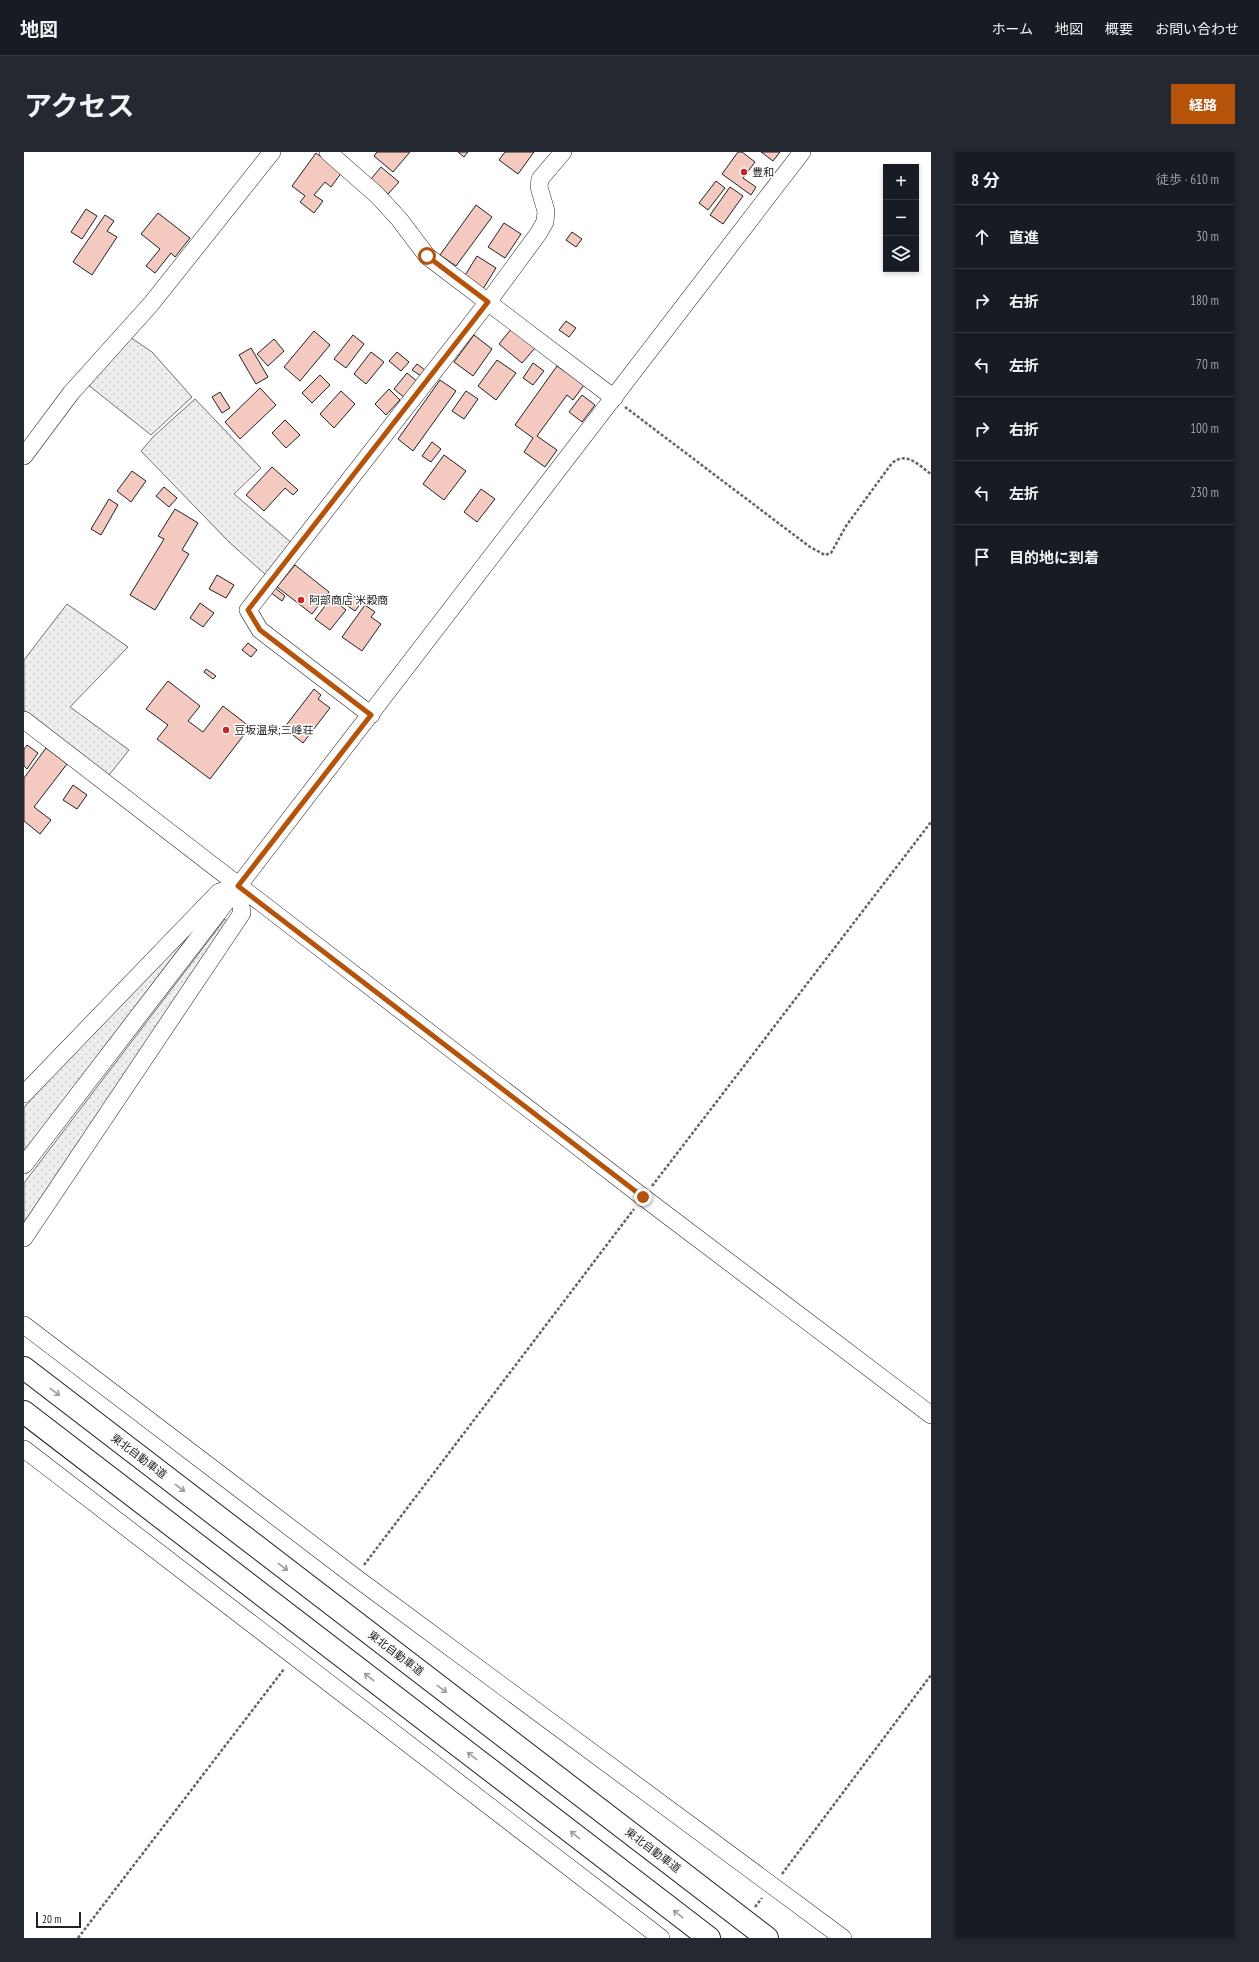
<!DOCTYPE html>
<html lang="ja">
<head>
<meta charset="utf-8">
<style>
  body { margin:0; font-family:"PT Sans Narrow","Noto Sans JP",sans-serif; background:#242831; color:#f1f3f6 }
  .controls { position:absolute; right:12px; top:12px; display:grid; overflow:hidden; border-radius:0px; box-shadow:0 2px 6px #0003 }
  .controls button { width:36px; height:36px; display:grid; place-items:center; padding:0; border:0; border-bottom:1px solid #363941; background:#171b24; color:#f1f3f6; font:20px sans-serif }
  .scale { position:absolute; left:12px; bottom:10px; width:45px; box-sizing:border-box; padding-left:4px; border:2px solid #222; border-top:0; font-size:11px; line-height:14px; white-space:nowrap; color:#222; -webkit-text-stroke:3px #fff; paint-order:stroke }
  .stop { position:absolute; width:12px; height:12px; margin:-9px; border:3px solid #b45309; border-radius:50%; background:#fff }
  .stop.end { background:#b45309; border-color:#fff; box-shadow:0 1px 4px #0008 }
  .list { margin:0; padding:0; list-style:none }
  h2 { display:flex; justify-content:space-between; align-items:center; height:52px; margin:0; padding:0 16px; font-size:17px }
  h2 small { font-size:13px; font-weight:400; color:#9ea1a6 }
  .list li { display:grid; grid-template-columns:26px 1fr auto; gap:12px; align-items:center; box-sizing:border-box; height:64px; padding:0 16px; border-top:1px solid #363941 }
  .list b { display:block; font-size:15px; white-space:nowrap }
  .list em { font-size:13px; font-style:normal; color:#9ea1a6 }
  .icon { flex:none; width:22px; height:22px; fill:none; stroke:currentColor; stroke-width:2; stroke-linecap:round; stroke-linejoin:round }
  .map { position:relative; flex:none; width:907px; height:1786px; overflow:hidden; border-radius:0px }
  header { display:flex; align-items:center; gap:24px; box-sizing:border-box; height:56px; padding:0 20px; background:#171b24; border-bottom:1px solid #363941 }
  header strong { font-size:19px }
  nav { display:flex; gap:22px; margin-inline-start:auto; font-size:14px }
  .intro { display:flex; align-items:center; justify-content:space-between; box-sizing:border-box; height:96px; padding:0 24px }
  h1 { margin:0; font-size:28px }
  .button { padding:10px 18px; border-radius:0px; background:#b45309; color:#fff; font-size:14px; font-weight:700 }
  main { display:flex; gap:24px; padding:0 24px }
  aside { flex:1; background:#171b24; border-radius:0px; box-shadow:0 2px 6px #0003 }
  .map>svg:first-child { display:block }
</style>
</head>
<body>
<header>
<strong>地図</strong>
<nav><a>ホーム</a><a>地図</a><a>概要</a><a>お問い合わせ</a></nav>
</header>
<div class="intro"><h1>アクセス</h1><a class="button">経路</a></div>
<main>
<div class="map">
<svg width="907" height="1786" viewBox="0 0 907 1786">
  <defs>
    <pattern id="grass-dots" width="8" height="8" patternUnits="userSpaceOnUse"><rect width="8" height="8" fill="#eee"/><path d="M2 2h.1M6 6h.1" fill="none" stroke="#ccc" stroke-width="1.8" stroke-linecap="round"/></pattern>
  </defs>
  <rect width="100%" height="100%" fill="#fff"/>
  <g fill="url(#grass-dots)" stroke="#6f6f6f">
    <path d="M103 183 128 200 168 245 127 283 63 232Z"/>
    <path d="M171 247 237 316 210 342 269 392 243 424 205 390 117 299 130 284Z"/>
    <path d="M43 452 104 495 46 555 105 598 85 623 0 558V508Z"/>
    <path d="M193 747 0 1000V955Z"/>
    <path d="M201 767 203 769 0 1082V1031Z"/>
  </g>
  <g fill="#f3c9c0" stroke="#222">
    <path d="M353 0H386L369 20 350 4Z"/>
    <path d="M434 0H444L440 5Z"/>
    <path d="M481 0H510L494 22 475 8Z"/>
    <path d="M714 0H718L731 10 719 26 732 35 727 43 698 22Z"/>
    <path d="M737 0H756L749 9Z"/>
    <path d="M292 1 318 20 307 35 301 30 290 43 299 49 290 61 276 50 281 44 268 34Z"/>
    <path d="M357 15 375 30 364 42 347 27Z"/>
    <path d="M692 29 701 36 684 58 675 51Z"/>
    <path d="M706 35 719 44 699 72 686 63Z"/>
    <path d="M452 53 468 65 432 114 416 103Z"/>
    <path d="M62 57 73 64 58 87 47 80Z"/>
    <path d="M134 61 166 86 151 105 147 101 131 121 122 114 136 97 117 82Z"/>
    <path d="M81 63 90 69 83 79 93 85 68 123 49 110Z"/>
    <path d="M480 71 497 82 481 106 464 95Z"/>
    <path d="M548 80 558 87 552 95 542 88Z"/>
    <path d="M453 104 472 116 459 137 440 125Z"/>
    <path d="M542 169 552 176 545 185 535 178Z"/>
    <path d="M488 176 511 196 498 211 475 192Z"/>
    <path d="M290 179 306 193 276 229 260 215Z"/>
    <path d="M329 183 340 192 322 216 310 207Z"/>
    <path d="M450 183 468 197 449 224 430 210Z"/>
    <path d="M250 187 260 199 244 214 233 202Z"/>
    <path d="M227 196 244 225 232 232 215 203Z"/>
    <path d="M347 200 360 210 342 232 330 222Z"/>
    <path d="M373 200 385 210 377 219 365 209Z"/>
    <path d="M473 208 492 221 472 248 454 234Z"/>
    <path d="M509 211 520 219 509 233 499 226Z"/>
    <path d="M393 212 401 218 397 224 388 218Z"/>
    <path d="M533 214 560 233 549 248 543 243 513 284 533 298 521 315 500 300 509 286 491 273Z"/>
    <path d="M383 221 394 230 381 246 370 237Z"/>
    <path d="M296 223 306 233 288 251 278 241Z"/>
    <path d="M416 228 432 239 389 299 374 287Z"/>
    <path d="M236 236 252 253 216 287 201 270Z"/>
    <path d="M365 237 376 248 362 263 351 252Z"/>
    <path d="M317 239 331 252 310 276 296 262Z"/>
    <path d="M442 239 454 247 440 267 428 259Z"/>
    <path d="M196 240 206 256 198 261 188 245Z"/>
    <path d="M558 243 571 253 558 270 545 260Z"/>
    <path d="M261 268 276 283 262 296 248 281Z"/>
    <path d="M408 290 417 297 407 310 398 304Z"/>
    <path d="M420 303 442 319 420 348 399 332Z"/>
    <path d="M248 315 274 338 269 343 261 336 240 359 222 343Z"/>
    <path d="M108 319 122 329 107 350 93 339Z"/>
    <path d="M140 335 153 346 145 355 132 344Z"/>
    <path d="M457 337 471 347 453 370 440 360Z"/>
    <path d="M85 347 94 353 77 383 67 377Z"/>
    <path d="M151 357 174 371 158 398 165 402 131 458 106 443 140 387 134 384Z"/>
    <path d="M271 413 305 440 288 462 253 435Z"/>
    <path d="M193 423 210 433 202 446 185 437Z"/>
    <path d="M250 435 261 444 258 449 246 440Z"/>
    <path d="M325 441 338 450 331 459 318 450Z"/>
    <path d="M307 446 322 458 306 478 291 467Z"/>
    <path d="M176 451 190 461 179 475 166 466Z"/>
    <path d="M341 453 351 460 347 465 357 472 338 499 318 485Z"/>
    <path d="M224 491 233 498 227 505 218 498Z"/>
    <path d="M182 517 192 524 189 527 180 520Z"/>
    <path d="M144 529 176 554 164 569 179 580 199 554 226 575 186 627 133 587 144 573 122 557Z"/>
    <path d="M290 537 297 543 294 547 306 556 279 591 260 576Z"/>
    <path d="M3 593 14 601 3 617 0 614V597Z"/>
    <path d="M22 596 43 612 10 655 27 668 16 682 0 669V626Z"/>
    <path d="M49 633 63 643 53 657 39 648Z"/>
  </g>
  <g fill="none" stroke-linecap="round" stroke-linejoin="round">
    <defs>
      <g id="minor">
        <path d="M304 0 353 43 375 67 403 104 590 246"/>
        <path d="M0 304 47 241 127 152 248 0"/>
        <path d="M347 563 236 478 224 458 464 150 514 82 521 70 522 59 515 35 516 27 539 0"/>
        <path d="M0 568 619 1045 907 1263"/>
        <path d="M0 942 195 740 214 734 218 761 0 1086"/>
        <path d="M0 1013 778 0"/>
        <path d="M0 1173 331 1425 819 1786"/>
        <path d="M0 1297 637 1786"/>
      </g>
      <g id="highway">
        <path d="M0 1216 743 1786"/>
        <path d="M0 1260 685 1786"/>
      </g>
    </defs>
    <use href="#minor" stroke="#222" stroke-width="18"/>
    <use href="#highway" stroke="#222" stroke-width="24"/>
    <g stroke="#646464" stroke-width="2.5" stroke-dasharray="3 2" stroke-linecap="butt">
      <path d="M601 255 786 395 801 403 807 401 822 374 868 311C883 299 894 313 907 322"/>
      <path d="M628 1034 907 670"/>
      <path d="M340 1413 610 1057"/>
      <path d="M758 1722 907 1523"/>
      <path d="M731 1755 738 1746"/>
      <path d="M54 1786 260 1517"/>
    </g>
    <use href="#minor" stroke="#fff" stroke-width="17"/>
    <use href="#highway" stroke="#fff" stroke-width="22"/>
  </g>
  <defs><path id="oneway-shaft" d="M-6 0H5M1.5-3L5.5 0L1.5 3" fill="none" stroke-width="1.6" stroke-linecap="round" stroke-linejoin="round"/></defs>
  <g stroke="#9c9c9c">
    <use href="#oneway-shaft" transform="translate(31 1240) rotate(37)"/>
    <use href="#oneway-shaft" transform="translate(156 1336) rotate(37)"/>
    <use href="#oneway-shaft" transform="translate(259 1415) rotate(37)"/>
    <use href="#oneway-shaft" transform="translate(345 1525) rotate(-142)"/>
    <use href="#oneway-shaft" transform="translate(418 1537) rotate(37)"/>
    <use href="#oneway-shaft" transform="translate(448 1604) rotate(-142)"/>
    <use href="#oneway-shaft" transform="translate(551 1683) rotate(-142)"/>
    <use href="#oneway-shaft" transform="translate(654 1762) rotate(-142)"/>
  </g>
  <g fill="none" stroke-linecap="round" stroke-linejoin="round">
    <path stroke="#b45309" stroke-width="5" d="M403 104 464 150 224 458 236 478 347 563 214 734 619 1045"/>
  </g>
  <g fill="#c62828" stroke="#fff" stroke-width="1.5">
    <circle cx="720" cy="20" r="4"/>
    <circle cx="277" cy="448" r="4"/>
    <circle cx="202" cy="578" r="4"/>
  </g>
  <g text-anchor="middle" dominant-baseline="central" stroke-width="3" stroke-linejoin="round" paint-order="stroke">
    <g font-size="11" fill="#222" stroke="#fff" text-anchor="start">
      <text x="728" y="20">豊和</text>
      <text x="285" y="448">阿部商店 米穀商</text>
      <text x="210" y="578">豆坂温泉;三峰荘</text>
    </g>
    <g font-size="11" fill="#222" stroke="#fff">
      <text transform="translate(115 1304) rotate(37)">東北自動車道</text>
      <text transform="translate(372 1501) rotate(37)">東北自動車道</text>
      <text transform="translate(629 1698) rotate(37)">東北自動車道</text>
    </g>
  </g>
</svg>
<div class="controls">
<button>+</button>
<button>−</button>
<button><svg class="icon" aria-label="layers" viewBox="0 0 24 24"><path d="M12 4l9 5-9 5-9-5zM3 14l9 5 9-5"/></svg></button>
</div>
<div class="scale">20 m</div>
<div class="stop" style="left:403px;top:104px"></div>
<div class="stop end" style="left:619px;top:1045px"></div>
</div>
<aside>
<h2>8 分<small>徒歩 · 610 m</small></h2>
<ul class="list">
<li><svg class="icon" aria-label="ahead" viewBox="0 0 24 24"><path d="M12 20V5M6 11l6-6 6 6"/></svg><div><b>直進</b></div><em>30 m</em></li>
<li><svg class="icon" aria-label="right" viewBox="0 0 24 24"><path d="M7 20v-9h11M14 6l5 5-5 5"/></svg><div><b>右折</b></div><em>180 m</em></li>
<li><svg class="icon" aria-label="left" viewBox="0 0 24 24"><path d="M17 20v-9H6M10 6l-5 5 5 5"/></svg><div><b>左折</b></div><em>70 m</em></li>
<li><svg class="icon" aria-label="right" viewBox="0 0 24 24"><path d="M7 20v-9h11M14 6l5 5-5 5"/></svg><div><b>右折</b></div><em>100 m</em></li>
<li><svg class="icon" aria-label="left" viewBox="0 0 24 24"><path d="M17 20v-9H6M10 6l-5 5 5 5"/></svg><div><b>左折</b></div><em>230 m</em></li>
<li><svg class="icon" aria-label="arrive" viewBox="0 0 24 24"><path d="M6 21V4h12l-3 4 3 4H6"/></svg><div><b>目的地に到着</b></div></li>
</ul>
</aside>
</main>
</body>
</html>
